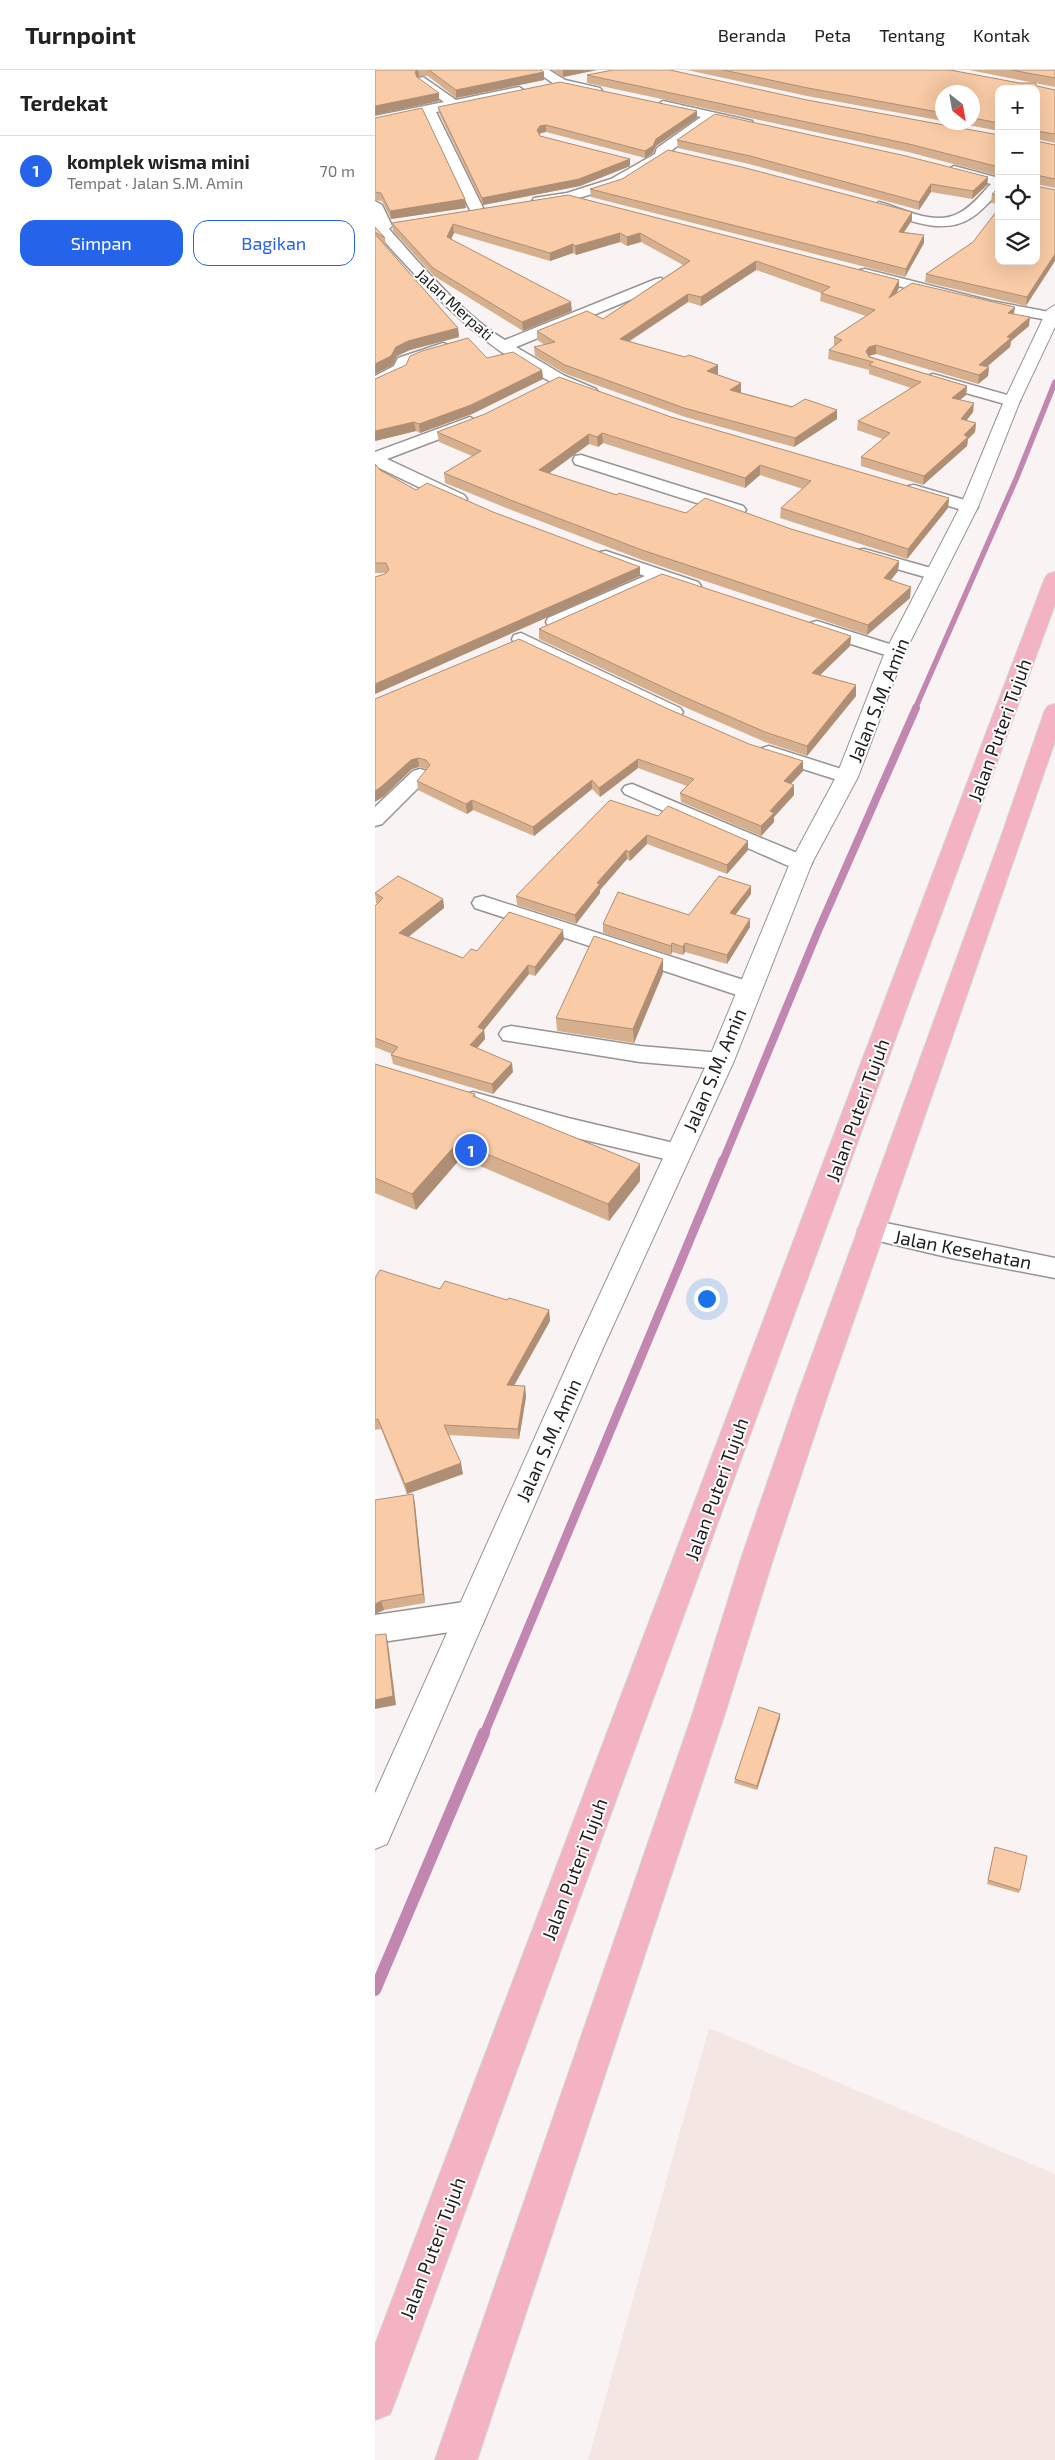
<!DOCTYPE html>
<html lang="id">
<head>
<meta charset="utf-8">
<style>
  body { margin:0; font-family:"Exo 2",sans-serif; background:#f2f2f2; color:#222 }
  .controls { position:absolute; right:15px; top:15px; display:grid; overflow:hidden; border-radius:10px; box-shadow:0 5px 20px #0002 }
  .controls button { width:45px; height:45px; display:grid; place-items:center; padding:0; border:0; border-bottom:1px solid #e0e0e0; background:#fff; color:#222; font:25px sans-serif }
  .compass { position:absolute; left:560px; top:15px; width:45px; height:45px; border-radius:50%; background:#fff; box-shadow:0 5px 20px #0002; rotate:149deg }
  .you { position:absolute; left:331px; top:1228px; width:18px; height:18px; margin:-12px; border:4px solid #fff; border-radius:50%; background:#1a73e8; box-shadow:0 0 0 8px #1a73e833 }
  .badge { display:grid; place-items:center; width:32px; height:32px; border-radius:50%; background:#2563eb; color:#fff; font-size:16px; font-weight:700 }
  .pin { position:absolute; translate:-50% -50%; border:2px solid #fff; box-shadow:0 1px 5px #0006 }
  .list { margin:0; padding:0; list-style:none }
  h2 { display:flex; justify-content:space-between; align-items:center; height:65px; margin:0; padding:0 20px; font-size:21px }
  h2 small { font-size:16px; font-weight:400; color:#767676 }
  .list li { display:grid; grid-template-columns:32px 1fr auto; gap:15px; align-items:center; box-sizing:border-box; height:70px; padding:0 20px; border-top:1px solid #e0e0e0 }
  .list b { display:block; font-size:19px; white-space:nowrap }
  .list p { margin:0; font-size:16px; white-space:nowrap; color:#767676 }
  .list em { font-size:16px; font-style:normal; color:#767676 }
  .actions { display:flex; gap:10px; padding:15px 20px }
  .actions a { flex:1; padding:11px 0; border:1px solid #2563eb; border-radius:15px; text-align:center; font-size:18px; color:#2563eb }
  .actions .main { background:#2563eb; color:#fff }
  .icon { flex:none; width:28px; height:28px; fill:none; stroke:currentColor; stroke-width:2; stroke-linecap:round; stroke-linejoin:round }
  .map { position:relative; flex:none; width:680px; height:2390px; overflow:hidden }
  header { display:flex; align-items:center; gap:30px; box-sizing:border-box; height:70px; padding:0 25px; background:#fff; border-bottom:1px solid #e0e0e0 }
  header strong { font-size:24px }
  nav { display:flex; gap:28px; margin-inline-start:auto; font-size:18px }
  main { display:flex }
  aside { flex:1; background:#fff }
  .map>svg:first-child { display:block }
</style>
</head>
<body>
<header>
<strong>Turnpoint</strong>
<nav><a>Beranda</a><a>Peta</a><a>Tentang</a><a>Kontak</a></nav>
</header>
<main>
<aside>
<h2>Terdekat<small></small></h2>
<ul class="list">
<li><span class="badge">1</span><div><b>komplek wisma mini</b><p>Tempat · Jalan S.M. Amin</p></div><em>70 m</em></li>
</ul>
<div class="actions"><a class="main">Simpan</a><a>Bagikan</a></div>
</aside>
<div class="map">
<svg width="680" height="2390" viewBox="0 0 680 2390">
  <rect width="100%" height="100%" fill="#f9f4f3"/>
  <path fill="#f3e6e3" d="M334 1958 680 2104V2390H213Z"/>
  <g fill="none" stroke-linecap="round" stroke-linejoin="round">
    <path stroke="#c187b1" stroke-width="5.5" d="M540 639 642 407 680 312"/>
    <path stroke="#c187b1" stroke-width="8" d="M348 1091 443 861 541 638"/>
    <path stroke="#c187b1" stroke-width="9" d="M109 1664 348 1090"/>
    <path stroke="#c187b1" stroke-width="12" d="M0 1920 109 1663"/>
    <defs>
      <g id="minor">
        <path d="M159 0H174L190 10 225 18 227 21 221 25 182 16Z"/>
        <path d="M48 7 81 30 144 17 150 21 144 25 61 42 109 140 107 143H97L95 140 49 44 0 54V46L69 32 44 14 42 11 44 8Z"/>
        <path d="M288 31 377 51 378 54 372 58 337 50 293 83 291 89 246 115 194 131 159 134 157 131 159 128 192 123 236 109 280 84 282 78 326 47 284 38 282 35Z"/>
        <path d="M579 96 624 108V122C615 131 606 142 596 148 566 167 529 148 499 139L497 136 504 132C528 138 559 157 584 143 597 137 606 124 616 114L574 103 572 100Z"/>
        <path d="M0 131 7 135 17 156 14 159C46 195 89 246 130 270L281 209 286 208 293 212 291 215 141 277 190 306 221 319 223 322 221 325C210 328 198 321 188 317 111 284 55 222 0 161Z"/>
        <path d="M490 199 616 231 680 243V251L615 240 485 206 483 203 485 200Z"/>
        <path d="M68 273 73 275 76 278 73 281 35 294 31 302 0 318V306L19 296 23 288Z"/>
        <path d="M558 304 643 328 645 331 637 336 552 312 550 309 552 306Z"/>
        <path d="M95 347 103 352 101 355 12 389 89 425 92 429 89 433H77L0 396V382Z"/>
        <path d="M206 385 368 436 371 440 368 444H356L200 394 198 390 200 386Z"/>
        <path d="M539 415 600 433 603 437 600 441 594 442 533 424 530 420 533 416Z"/>
        <path d="M489 479 563 500 566 504 563 508 557 509 483 488 480 484 483 480Z"/>
        <path d="M231 481 323 512 326 516 323 520 317 521 285 511 187 556H173L171 552 173 548 270 506 225 490 222 486 225 482Z"/>
        <path d="M442 551 527 578 530 582 527 586 520 588 435 561 433 557 435 553Z"/>
        <path d="M146 563 305 638 308 642 305 646H291L139 573 137 569 139 565Z"/>
        <path d="M394 676 479 703 482 707 479 711 472 713 387 686 384 682 387 678Z"/>
        <path d="M45 699 52 701 55 705 52 709 7 754 0 756V737L38 701Z"/>
        <path d="M257 714 434 788 437 793 434 798 426 800 418 798 250 724 247 720 250 716Z"/>
        <path d="M108 826 381 914 385 920 381 926 373 928 365 926 100 838 97 833 100 828Z"/>
        <path d="M136 956 265 976 346 983 354 985 358 991 354 997 346 999 265 992 128 970 124 964 128 958Z"/>
        <path d="M98 1022 193 1048 303 1074 312 1076 315 1083 312 1090 303 1092 193 1066 89 1037 86 1031 89 1025Z"/>
        <path d="M496 1150 680 1188V1208L576 1188 487 1167 483 1160 487 1153Z"/>
        <path d="M96 1531 107 1535 111 1545 107 1555 96 1559 0 1573V1545Z"/>
      </g>
      <path id="tertiary" d="M680 235V257L645 331 603 437 530 582 483 707 437 793 359 991 228 1278 12 1774 0 1779V1723L200 1278 333 991 415 793 461 707 510 582 585 437 629 331 672 240Z"/>
      <g id="trunk">
        <path d="M680 502V534L21 2329 15 2344 0 2350V2275L670 508 673 504Z"/>
        <path d="M680 634V671L453 1324 398 1489 350 1643 102 2390H60L318 1643 366 1489 423 1324 625 770 670 640 673 636Z"/>
      </g>
    </defs>
    <use href="#minor" stroke="#979392" stroke-width="3"/>
    <use href="#tertiary" stroke="#979392" stroke-width="2"/>
    <use href="#trunk" stroke="#d2d2d2" stroke-width="2"/>
    <use href="#minor" fill="#fff" fill-rule="evenodd"/>
    <use href="#tertiary" fill="#fff" fill-rule="evenodd"/>
    <use href="#trunk" fill="#f4b3c2" fill-rule="evenodd"/>
  </g>
  <g fill="#d6af8f">
    <path d="M0 0H166L169 10 81 28 53 6H44L42 8 64 31 0 45Z"/>
    <path d="M177 0H222L188 7Z"/>
    <path d="M312 0H575L662 16 680 20V73L661 69V19H624V61L577 52H598V22H568V51L432 26Z"/>
    <path d="M594 0H680V17Z"/>
    <path d="M212 5 432 30 624 65V106L533 82 212 13Z"/>
    <path d="M63 37 322 48 281 76 278 83 270 88 171 62 166 63 164 65 165 66 255 96 205 116 108 135 64 43Z"/>
    <path d="M0 48 91 138 16 149 7 131 0 130Z"/>
    <path d="M302 70 613 107 612 115 597 129 556 122 544 140 374 94 303 78Z"/>
    <path d="M661 71 680 75V118L661 114Z"/>
    <path d="M624 117V134L616 133 617 124Z"/>
    <path d="M215 119 537 150 529 162 549 165V173L530 207 216 127Z"/>
    <path d="M680 120 651 236 550 212 551 204 598 172Z"/>
    <path d="M193 125 524 210V218L521 224 640 237 639 244 654 256 636 271 635 277 612 297H614L613 306 603 314 501 284 494 286 592 316 591 325 585 330 598 342 591 351 601 353 600 362 593 369 592 376 548 415 486 396V387L508 369 482 360 483 351 536 318 494 304V300L453 289 454 280 459 276V267L491 246 445 231 446 223 381 200 326 236 313 232 255 271 343 304H341L366 313V322H365L462 349 419 377 310 347 191 304 160 286 159 277 170 275 162 270V261L228 249 308 195 266 172 252 176 245 172 201 185 198 183 175 191 79 163 76 169 197 241 148 261 59 206 18 161 17 153Z"/>
    <path d="M0 157 10 168 11 176 83 258 84 267 35 280 22 286 18 295 0 304Z"/>
    <path d="M112 288 167 300 168 309 97 344 45 363 41 361 0 371Z"/>
    <path d="M296 347 574 428 573 438 532 489 405 448 406 438 428 419 385 405 370 418 228 373 223 377 214 374 174 403 242 425 311 443 416 459 524 491 523 501 515 510 535 528 492 565 267 490 139 441 70 413 69 403 97 386 64 372 62 362Z"/>
    <path d="M0 394 5 400 41 420 118 442 265 506 0 624V507L10 504 11 503H0Z"/>
    <path d="M164 559 476 566 475 576 445 605 481 615V626L432 686 390 672 307 636 164 569Z"/>
    <path d="M0 629 291 638 428 701 416 714 419 725 399 747V752L386 766 306 732 305 723 312 716 263 698 225 727 217 719 159 766 98 740 92 744 43 720 42 711 52 699 44 697 37 699 8 727Z"/>
    <path d="M283 746 373 771V780L352 804 272 774 255 791 252 789 225 820V823L201 854 142 835 141 826Z"/>
    <path d="M376 816V824L360 845 375 857 352 894 310 882 308 885 297 882 296 885 228 863V854L314 845Z"/>
    <path d="M0 823 68 829 69 838 33 867 88 888 102 881 189 870 160 906 154 904 109 960 110 969 102 978 138 1002 118 1024 18 994 16 985 17 984 0 977V836L2 834 1 833Z"/>
    <path d="M288 903 259 973 182 961 181 948Z"/>
    <path d="M0 994 100 1024 101 1027 265 1111 234 1151 86 1088 41 1140 0 1123Z"/>
    <path d="M0 1208 132 1230 174 1240 175 1251 139 1316H150L151 1327 144 1369 74 1365 88 1404 32 1424 6 1359 0 1360Z"/>
    <path d="M38 1424 40 1434 50 1533 9 1540 0 1544Z"/>
    <path d="M405 1644V1648L382 1720 359 1713 360 1709Z"/>
    <path d="M619 1780 645 1820 644 1823 612 1814Z"/>
  </g>
  <g fill="#ae8e74">
    <path d="M42 0H43L44 6 40 10V2Z"/>
    <path d="M188 0H222L188 7Z"/>
    <path d="M169 2V10L81 28V20Z"/>
    <path d="M64 23V31L0 45V36Z"/>
    <path d="M322 41V48L281 76 278 83 270 88V81L281 69Z"/>
    <path d="M171 55V62L166 63 162 67V60L165 56Z"/>
    <path d="M255 89V96L205 116 108 135 107 128Z"/>
    <path d="M613 107 612 115 597 129 598 121Z"/>
    <path d="M556 114V122L544 140V132Z"/>
    <path d="M90 129 91 138 16 149 15 141Z"/>
    <path d="M537 142V150L524 170V162Z"/>
    <path d="M78 154 79 163 73 176 72 167Z"/>
    <path d="M245 163V172L201 185 200 176Z"/>
    <path d="M265 163 266 172 252 176V167Z"/>
    <path d="M549 165V173L530 207 531 199Z"/>
    <path d="M198 174V183L175 191V183Z"/>
    <path d="M680 184V191L651 236 652 227Z"/>
    <path d="M381 191V200L326 236V227Z"/>
    <path d="M524 210V218L514 237V228Z"/>
    <path d="M313 224V232L245 277V269Z"/>
    <path d="M196 232 197 241 148 261 147 252Z"/>
    <path d="M640 237 638 246 633 243Z"/>
    <path d="M655 247 654 256 636 271 635 277 603 304 604 295 632 267Z"/>
    <path d="M83 258 84 267 35 280 22 286 18 295 0 304V294L21 277 33 271Z"/>
    <path d="M501 275V284L493 286 491 281 494 277Z"/>
    <path d="M343 295V304L332 310V301Z"/>
    <path d="M614 297 613 306 603 314 604 305Z"/>
    <path d="M167 300 168 309 97 344 45 363 44 354Z"/>
    <path d="M366 313V322L355 329V320Z"/>
    <path d="M592 316 591 325 576 337 577 328Z"/>
    <path d="M599 333 598 342 585 359 586 349Z"/>
    <path d="M462 340V349L419 377 420 368Z"/>
    <path d="M39 352 41 361 0 371V361Z"/>
    <path d="M601 353 600 362 593 369 592 376 548 415 549 406Z"/>
    <path d="M227 363 228 373 223 377 222 367Z"/>
    <path d="M214 364V374L165 410 164 400Z"/>
    <path d="M385 395V405L370 418V408Z"/>
    <path d="M574 428 573 438 532 489 533 479Z"/>
    <path d="M524 491 523 501 509 519V508Z"/>
    <path d="M265 497V506L0 624V614Z"/>
    <path d="M536 517 535 528 492 565 493 555Z"/>
    <path d="M476 566 475 576 437 613V603Z"/>
    <path d="M481 615V626L432 686V676Z"/>
    <path d="M43 688 44 697 37 699 8 727 0 732V721L36 690Z"/>
    <path d="M263 689V698L225 727 224 718Z"/>
    <path d="M428 691V701L409 721V711Z"/>
    <path d="M217 710V719L159 766 158 757Z"/>
    <path d="M419 715V725L399 747V752L386 766V756L395 741Z"/>
    <path d="M97 730 98 740 92 744 91 734Z"/>
    <path d="M272 765V774L255 791 254 782Z"/>
    <path d="M373 771V780L352 804V795Z"/>
    <path d="M251 780 252 789 225 820V823L201 854 200 845 222 813Z"/>
    <path d="M376 816V824L355 852V843Z"/>
    <path d="M68 829 69 838 26 873 24 863Z"/>
    <path d="M375 849V857L352 894V885Z"/>
    <path d="M188 860 189 870 160 906V897Z"/>
    <path d="M297 873V882L296 885V876Z"/>
    <path d="M310 873V882L308 885V877Z"/>
    <path d="M288 889V903L259 973 258 959Z"/>
    <path d="M153 895 154 904 109 960 110 969 96 985 95 975 103 957Z"/>
    <path d="M137 993 138 1002 118 1024 117 1014Z"/>
    <path d="M83 1072 86 1088 41 1140 37 1124Z"/>
    <path d="M265 1094V1111L234 1151 233 1134Z"/>
    <path d="M174 1240 175 1251 133 1326 132 1315Z"/>
    <path d="M150 1316 151 1327 144 1369 143 1359Z"/>
    <path d="M86 1393 88 1404 32 1424 30 1414Z"/>
    <path d="M38 1424 40 1434 50 1533 48 1524Z"/>
    <path d="M6 1531 9 1540 0 1544V1534Z"/>
    <path d="M11 1564 13 1573 21 1635 0 1639V1630Z"/>
    <path d="M405 1644V1648L382 1720V1716Z"/>
  </g>
  <g fill="#f9cba6" stroke="#ae8e74">
    <path d="M0 0H42L40 2 42 7 64 23 0 36Z"/>
    <path d="M54 0H166L169 2 81 20Z"/>
    <path d="M238 0H295L432 30 624 65V97L534 74 212 5Z"/>
    <path d="M348 0H575L644 13H660L662 16 680 20V64L661 61V19H624V53L598 48V22H568V43L433 18Z"/>
    <path d="M636 0H680V8Z"/>
    <path d="M185 12 322 41 281 69 278 76 270 81 171 55 165 56 162 60 165 66 255 89 204 109 107 128 63 37Z"/>
    <path d="M47 38 90 129 15 141 6 123 0 122V48Z"/>
    <path d="M340 44 531 86 613 107 598 121 556 114 544 132 375 86 302 70Z"/>
    <path d="M661 71 680 75V109L661 105Z"/>
    <path d="M293 80 367 97 537 142 524 162 549 165 531 199 215 119 247 109Z"/>
    <path d="M661 116 680 120V184L652 227 551 204 598 172 624 138V191H661Z"/>
    <path d="M624 117V126L617 124Z"/>
    <path d="M193 125 524 210 514 228 537 213 640 237 633 243 655 247 632 267 636 268 604 295 614 297 604 305 501 275 494 277 491 281 494 287 592 316 577 328 599 333 586 349 601 353 589 365 593 367 549 406 486 387 515 363 483 351 546 312 494 295 498 292 454 280 467 270 459 267 500 240 446 223 455 217 381 191 326 227 313 224 245 269 310 287 314 285 343 295 332 301 366 313 355 320 417 337 430 329 462 340 420 368 309 338 190 295 159 277 180 272 162 261 212 241 228 249 315 191 265 163 252 167 245 163 200 176 198 174 175 183 78 154 72 167 196 232 147 252 58 198 17 153Z"/>
    <path d="M0 157 10 168 0 162Z"/>
    <path d="M0 164 83 258 33 271 21 277 16 286 0 294Z"/>
    <path d="M93 268 112 288 138 282 167 300 96 335 44 354 39 352 0 361V309L31 295 35 286 47 281Z"/>
    <path d="M184 307 296 347 574 428 533 479 406 438 436 411 385 395 370 408 227 363 222 367 214 364 164 400 242 425 244 423 311 443 330 428 416 459 524 491 509 508 536 517 493 555 267 480 138 431 69 403 106 381 62 362 110 344Z"/>
    <path d="M0 394 5 400 41 420 52 413 118 442 265 497 0 614V507L10 504 14 500 11 493H0Z"/>
    <path d="M287 504 476 566 437 603 481 615 432 676 390 662 307 626 164 559Z"/>
    <path d="M144 569 291 638 374 674 428 691 409 711 419 715 395 741 399 743 386 756 305 723 319 709 263 689 224 718 217 710 158 757 97 730 91 734 42 711 55 695 51 690 43 688 36 690 6 717 0 721V629Z"/>
    <path d="M235 730 283 746 293 736 373 771 352 795 272 765 254 782 251 780 222 813 225 814 200 845 141 826Z"/>
    <path d="M23 806 68 829 24 863 88 888 96 879 102 881 134 842 188 860 160 897 153 895 103 957 109 960 95 975 137 993 117 1014 16 985 23 977 0 968V836L8 828 0 823Z"/>
    <path d="M344 806 376 816 355 843 375 849 352 885 310 873 308 877 297 873 296 876 228 854 243 822 314 845Z"/>
    <path d="M219 866 288 889 258 959 181 948Z"/>
    <path d="M0 994 100 1024 98 1026 265 1094 233 1134 83 1072 37 1124 0 1108Z"/>
    <path d="M5 1200 65 1219 70 1211 132 1230 134 1228 174 1240 132 1315 150 1316 143 1359 69 1355 86 1393 30 1414 3 1349 0 1350V1208Z"/>
    <path d="M38 1424 48 1524 6 1531 0 1534V1430Z"/>
    <path d="M11 1564 18 1626 0 1630V1565Z"/>
    <path d="M384 1637 405 1644 382 1716 360 1709Z"/>
    <path d="M620 1777 652 1786 645 1820 613 1810Z"/>
  </g>
  <g text-anchor="middle" dominant-baseline="central" stroke-width="4" stroke-linejoin="round" paint-order="stroke">
    <g font-size="16" fill="#1e1c1c" stroke="#fff">
      <text transform="translate(80 234) rotate(42)">Jalan Merpati</text>
    </g>
    <g font-size="19" fill="#1e1c1c" stroke="#fff">
      <text transform="translate(503 630) rotate(-68)">Jalan S.M. Amin</text>
      <text transform="translate(624 660) rotate(-70)">Jalan Puteri Tujuh</text>
      <text transform="translate(339 1000) rotate(-67)">Jalan S.M. Amin</text>
      <text transform="translate(482 1040) rotate(-70)">Jalan Puteri Tujuh</text>
      <text transform="translate(588 1179) rotate(11)">Jalan Kesehatan</text>
      <text transform="translate(173 1370) rotate(-66)">Jalan S.M. Amin</text>
      <text transform="translate(341 1419) rotate(-70)">Jalan Puteri Tujuh</text>
      <text transform="translate(199 1799) rotate(-69)">Jalan Puteri Tujuh</text>
      <text transform="translate(57 2178) rotate(-69)">Jalan Puteri Tujuh</text>
    </g>
  </g>
</svg>
<div class="controls">
<button>+</button>
<button>−</button>
<button><svg class="icon" aria-label="locate" viewBox="0 0 24 24"><circle cx="12" cy="12" r="6"/><path d="M12 2v4M12 18v4M2 12h4M18 12h4"/></svg></button>
<button><svg class="icon" aria-label="layers" viewBox="0 0 24 24"><path d="M12 4l9 5-9 5-9-5zM3 14l9 5 9-5"/></svg></button>
</div>
<svg class="compass" viewBox="-18 -18 36 36"><path d="M0-13l5 13h-10z" fill="#e53935"/><path d="M0 13l5-13h-10z" fill="#767676"/></svg>
<div class="you"></div>
<div class="pin badge" style="left:96px;top:1080px">1</div>
</div>
</main>
</body>
</html>
